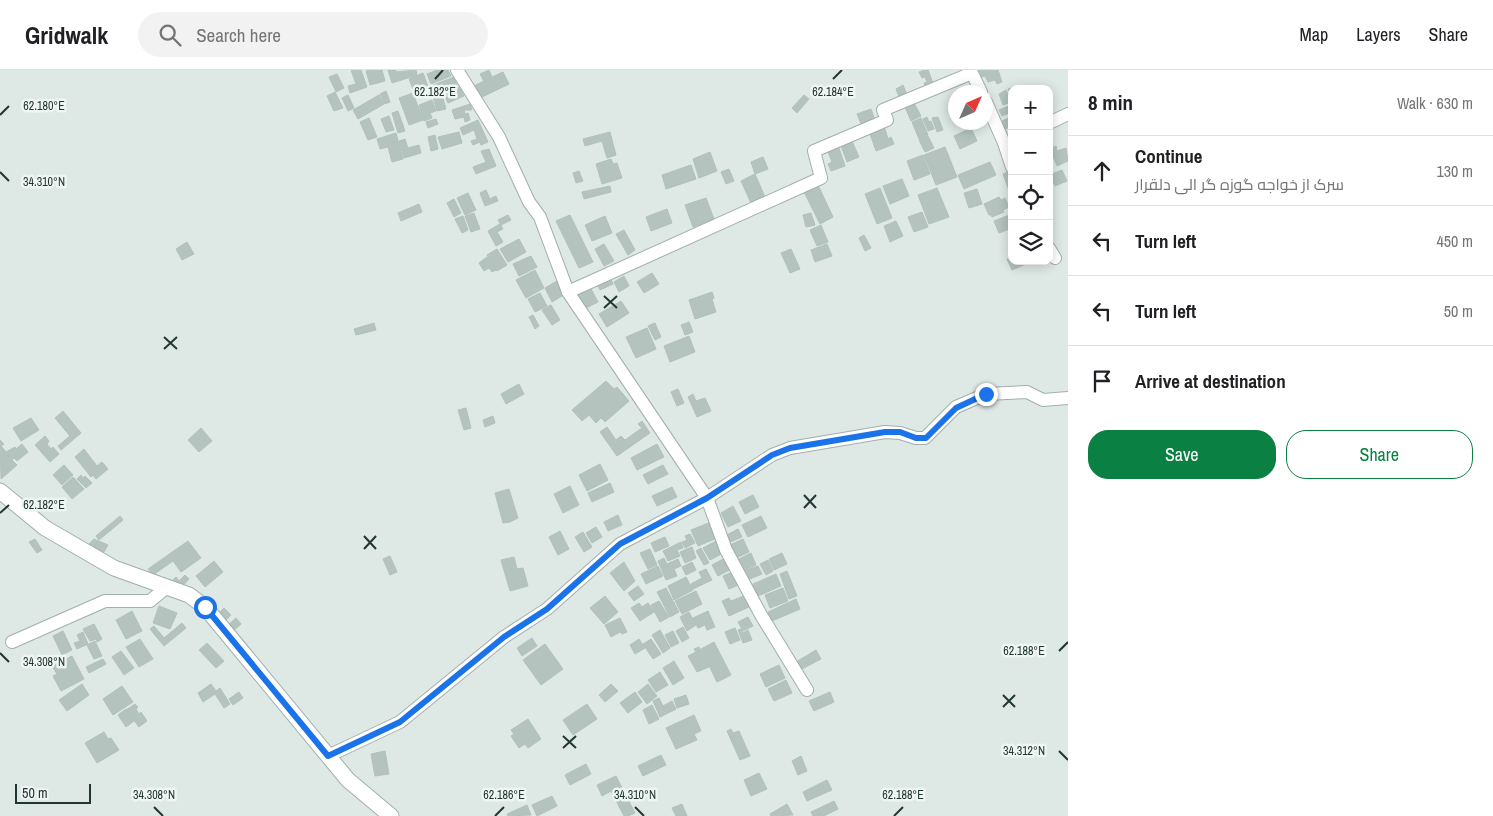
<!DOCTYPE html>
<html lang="en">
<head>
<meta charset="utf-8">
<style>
  body { margin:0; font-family:"Archivo Narrow",Cairo,sans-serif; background:#f2f2f2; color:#202124 }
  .controls { position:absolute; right:15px; top:15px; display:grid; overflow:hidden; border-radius:10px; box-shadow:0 2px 12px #0003 }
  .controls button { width:45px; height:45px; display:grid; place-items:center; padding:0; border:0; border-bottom:1px solid #e0e0e0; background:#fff; color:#202124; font:25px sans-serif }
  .compass { position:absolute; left:948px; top:15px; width:45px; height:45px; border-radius:50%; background:#fff; box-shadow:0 2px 12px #0003; rotate:45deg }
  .scale { position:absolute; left:15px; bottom:12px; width:76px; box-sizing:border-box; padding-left:5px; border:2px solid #213632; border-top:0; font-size:14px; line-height:18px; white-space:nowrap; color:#213632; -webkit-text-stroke:4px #eef5f2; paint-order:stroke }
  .stop { position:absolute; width:15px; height:15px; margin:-11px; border:4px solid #1a73e8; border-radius:50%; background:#fff }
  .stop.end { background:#1a73e8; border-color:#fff; box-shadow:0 1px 5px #0008 }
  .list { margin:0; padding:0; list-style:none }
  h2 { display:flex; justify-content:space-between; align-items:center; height:65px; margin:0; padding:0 20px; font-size:21px }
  h2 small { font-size:16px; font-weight:400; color:#757577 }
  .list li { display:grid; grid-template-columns:32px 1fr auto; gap:15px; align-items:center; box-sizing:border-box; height:70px; padding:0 20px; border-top:1px solid #e0e0e0 }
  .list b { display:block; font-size:19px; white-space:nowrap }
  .list p { margin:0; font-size:16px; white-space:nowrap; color:#757577 }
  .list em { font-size:16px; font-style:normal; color:#757577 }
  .actions { display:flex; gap:10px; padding:15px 20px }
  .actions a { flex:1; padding:11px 0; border:1px solid #0b8043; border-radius:20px; text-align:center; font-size:18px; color:#0b8043 }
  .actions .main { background:#0b8043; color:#fff }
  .icon { flex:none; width:28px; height:28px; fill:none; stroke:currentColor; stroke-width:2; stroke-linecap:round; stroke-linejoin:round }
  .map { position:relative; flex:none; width:1068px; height:746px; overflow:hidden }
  header { display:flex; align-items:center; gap:30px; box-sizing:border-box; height:70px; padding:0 25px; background:#fff; border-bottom:1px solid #e0e0e0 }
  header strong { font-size:24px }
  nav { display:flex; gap:28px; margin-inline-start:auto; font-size:18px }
  .search { width:350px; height:45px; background:#f2f2f2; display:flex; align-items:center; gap:12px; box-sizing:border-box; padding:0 18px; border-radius:28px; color:#757577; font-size:19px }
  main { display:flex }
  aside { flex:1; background:#fff }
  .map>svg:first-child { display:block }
</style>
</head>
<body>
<header>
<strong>Gridwalk</strong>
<div class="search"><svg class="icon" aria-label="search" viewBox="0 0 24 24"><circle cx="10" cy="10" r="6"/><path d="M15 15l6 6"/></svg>Search here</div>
<nav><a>Map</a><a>Layers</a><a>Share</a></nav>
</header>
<main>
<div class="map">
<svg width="1068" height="746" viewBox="0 0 1068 746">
  <rect width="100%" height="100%" fill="#dee8e4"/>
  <g fill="#b4c3bd" stroke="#b1c1bb">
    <path d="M351 0H361L367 17 350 23 348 16 356 14Z"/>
    <path d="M371 0H382L385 11 370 15 366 1Z"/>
    <path d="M388 0H396V2L416 0 417 5 392 13Z"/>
    <path d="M437 0H448L451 6 431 14 427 4Z"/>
    <path d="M489 0 492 7 503 2 509 14 476 30 470 18 484 11 480 4Z"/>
    <path d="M925 0H928L934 16 926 19 924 13 927 12 925 7 922 8 919 2Z"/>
    <path d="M979 0H998L1002 12 997 14 995 10 988 12 985 6 982 7Z"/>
    <path d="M423 3 429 19 415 24 409 9Z"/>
    <path d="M337 4 344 18 336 22 329 7Z"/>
    <path d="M454 7 457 16 435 25 431 16Z"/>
    <path d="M903 15 907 25 900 29 896 19Z"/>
    <path d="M459 17 464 26 448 33 444 24Z"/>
    <path d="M1011 18 1012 33 1011 32 1003 35 999 24 1006 20 1008 24 1010 23 1008 19Z"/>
    <path d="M386 21 390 32 385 34 380 24Z"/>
    <path d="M335 22 343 38 334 41 327 26Z"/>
    <path d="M413 23 423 50 409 55 399 28Z"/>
    <path d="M348 25 354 38 348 41 342 28Z"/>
    <path d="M379 25 384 34 358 49 353 40Z"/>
    <path d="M442 25 446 39 437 41 433 27Z"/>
    <path d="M804 25 809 29 797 43 792 38Z"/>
    <path d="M432 30 436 41 430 43 432 48 424 51 419 35Z"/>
    <path d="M914 33 921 46 911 51 905 37Z"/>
    <path d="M470 34 472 40H464L465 44 468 43 470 50 465 52 464 47 455 49 452 40Z"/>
    <path d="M1009 36 1011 42 1002 46 999 40Z"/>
    <path d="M871 39 875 51 862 56 857 44Z"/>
    <path d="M398 41 405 61 398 63 392 43Z"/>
    <path d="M389 46 394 60 386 62 381 49Z"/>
    <path d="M927 47 929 52 931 51 934 59 928 61 923 49Z"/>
    <path d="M938 47 943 60 937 62 932 48Z"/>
    <path d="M1011 47 1012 56 1005 59 1002 51Z"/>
    <path d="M369 48 377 67 368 70 360 52Z"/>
    <path d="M921 48 928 65 919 69 912 52Z"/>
    <path d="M436 49 438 54 428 58 426 52Z"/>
    <path d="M478 50 488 72 481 75 480 72 473 75 471 71 477 69 474 60 463 65 460 58Z"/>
    <path d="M971 58 977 71 960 79 954 66Z"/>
    <path d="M885 59 888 69 891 67 894 74 876 81 870 64Z"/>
    <path d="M459 62 462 73 442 79 438 67Z"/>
    <path d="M610 62 616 85 607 88 602 71 585 76 583 69Z"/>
    <path d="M396 63 403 89 392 92 388 77 380 79 377 69Z"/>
    <path d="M435 65 438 79 431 81 428 67Z"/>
    <path d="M928 66 934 78 925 82 919 70Z"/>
    <path d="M405 69 408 78 419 75 421 83 404 88 399 71Z"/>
    <path d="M851 69 859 87 847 92 840 73Z"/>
    <path d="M1056 76 1057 81 1066 78 1068 91 1057 96 1050 79Z"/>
    <path d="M945 77 957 107 936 115 924 85Z"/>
    <path d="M839 78 845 96 831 101 828 94 832 92 828 82Z"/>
    <path d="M489 79 496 96 476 104 473 97 486 92 481 81Z"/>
    <path d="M710 82 717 101 699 108 693 89Z"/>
    <path d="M923 85 930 104 914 110 907 91Z"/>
    <path d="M763 87 768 99 755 104 751 92Z"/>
    <path d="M611 89 613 94 617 93 622 108 602 114 596 94Z"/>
    <path d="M990 92 996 105 964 119 958 105Z"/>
    <path d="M691 95 696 109 666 119 662 105Z"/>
    <path d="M729 99 734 111 726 114 721 102Z"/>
    <path d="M1062 100 1067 111 1055 116 1050 105Z"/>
    <path d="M579 101 583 111 576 113 573 103Z"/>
    <path d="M1008 102 1012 117 1008 118 1003 104Z"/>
    <path d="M755 104 765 127 751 133 741 111Z"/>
    <path d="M902 109 909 126 890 134 883 116Z"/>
    <path d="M818 115 833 147 820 154 804 122Z"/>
    <path d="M610 116 611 122 584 129 582 122Z"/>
    <path d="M880 118 892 148 877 154 865 124Z"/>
    <path d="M937 118 949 147 929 154 918 125Z"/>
    <path d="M977 119 982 134 969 138 964 123Z"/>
    <path d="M486 120 490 129 496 126 498 131 485 136 480 123Z"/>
    <path d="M468 123 476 140 465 145 457 128Z"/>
    <path d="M999 127 1001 130 1005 128 1009 137 1003 140 1004 142 992 147 991 145H989L984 134Z"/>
    <path d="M706 128 714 149 693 157 685 135Z"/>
    <path d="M454 129 461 143 454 147 447 133Z"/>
    <path d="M419 134 422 142 401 151 398 143Z"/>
    <path d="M667 139 672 153 651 161 646 147Z"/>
    <path d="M922 142 928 157 914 162 908 147Z"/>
    <path d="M474 143 480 159 471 162 465 146Z"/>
    <path d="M811 143 815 155 806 157 803 145Z"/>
    <path d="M1012 144V158L999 163 994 151Z"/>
    <path d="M508 145 511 150 501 155 498 150Z"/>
    <path d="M570 145 593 192 579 198 556 151Z"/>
    <path d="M463 146 468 160 462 163 455 149Z"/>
    <path d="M605 146 612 163 592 171 585 155Z"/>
    <path d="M896 151 903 166 890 172 884 156Z"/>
    <path d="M500 154 503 159 497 162 503 172 496 176 488 161Z"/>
    <path d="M821 155 828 172 817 176 810 160Z"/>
    <path d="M624 160 635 180 628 185 616 164Z"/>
    <path d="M864 165 871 178 865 181 859 168Z"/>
    <path d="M519 169 526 182 508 192 500 179Z"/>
    <path d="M187 172 194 184 182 190 176 179Z"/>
    <path d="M604 174 614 191 604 196 595 179Z"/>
    <path d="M827 174 832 186 815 192 811 180Z"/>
    <path d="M497 179 507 195 497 201 487 185Z"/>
    <path d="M791 179 800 199 790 203 781 183Z"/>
    <path d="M531 186 537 197 519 206 513 194Z"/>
    <path d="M487 187 496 200 492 202 489 198 484 201 479 193Z"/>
    <path d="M1012 187V191H1033L1012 200 1007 189Z"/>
    <path d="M535 200 544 218 526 228 516 210Z"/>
    <path d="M652 203 659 214 644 223 637 212Z"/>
    <path d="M609 205 613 214 600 220 596 212Z"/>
    <path d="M624 206 629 216 619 222 614 212Z"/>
    <path d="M557 211 565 224 552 232 545 218Z"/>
    <path d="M590 217 598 232 586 238 578 224Z"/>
    <path d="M712 222 714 228 712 229 716 242 695 249 689 230Z"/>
    <path d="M540 223 547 236 535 242 528 229Z"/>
    <path d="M621 231 629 243 607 257 599 244Z"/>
    <path d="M551 235 560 250 552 255 542 240Z"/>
    <path d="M533 245 539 256 535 259 529 247Z"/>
    <path d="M689 252 693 262 685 265 681 255Z"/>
    <path d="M374 253 376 260 356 265 354 259Z"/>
    <path d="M655 253 661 267 655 270 648 256Z"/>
    <path d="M647 258 656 279 636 288 626 267Z"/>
    <path d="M689 266 695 282 670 292 664 276Z"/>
    <path d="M606 311 614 319 617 317 629 331 605 352 601 348 596 353 589 345 582 351 572 340Z"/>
    <path d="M519 314 524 324 506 334 501 324Z"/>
    <path d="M678 319 684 333 677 336 671 322Z"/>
    <path d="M693 324 696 331 705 328 711 341 697 347 688 327Z"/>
    <path d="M466 338 471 358 464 360 458 340Z"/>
    <path d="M63 341 81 363 61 380 58 376 70 366 55 348Z"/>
    <path d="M493 346 495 353 485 357 483 350Z"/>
    <path d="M31 348 39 360 21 371 13 358Z"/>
    <path d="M642 351 650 363 617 386 600 362 607 357 616 370 621 366 625 370 642 358 638 354Z"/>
    <path d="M201 358 212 371 199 382 188 370Z"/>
    <path d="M45 366 49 371 47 374 51 379 53 377 59 384 50 392 35 375Z"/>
    <path d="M0 370 4 374 1 376 6 382 15 377 16 379 22 374 28 382 17 391 14 388 12 390 17 395 1 409Z"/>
    <path d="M657 374 664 387 637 400 631 388Z"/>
    <path d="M84 379 97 396 102 392 108 399 96 409 93 405 91 407 75 387Z"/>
    <path d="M600 394 608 410 587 421 579 405Z"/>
    <path d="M64 395 73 405 62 415 53 405Z"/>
    <path d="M663 395 668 404 648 414 643 405Z"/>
    <path d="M81 405 83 408 85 406 92 413 86 418 77 409Z"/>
    <path d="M73 407 84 419 72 429 62 417Z"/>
    <path d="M610 413 614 422 592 432 588 423Z"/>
    <path d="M570 416 579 435 563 443 554 424Z"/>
    <path d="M672 417 677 427 657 436 652 426Z"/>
    <path d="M509 419 518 448 510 452 503 453 495 423Z"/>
    <path d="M753 425 759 437 745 444 739 432Z"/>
    <path d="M733 436 741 451 728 457 721 443Z"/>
    <path d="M618 445 622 455 608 461 604 452Z"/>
    <path d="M120 446 123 450 99 470 96 466Z"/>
    <path d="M761 446 767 458 748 467 742 455Z"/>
    <path d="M711 452 717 468 698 476 691 460Z"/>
    <path d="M596 457 602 467 592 473 586 463Z"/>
    <path d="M738 459 742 467 730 472 727 465Z"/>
    <path d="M560 461 569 479 558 485 549 467Z"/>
    <path d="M583 462 592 477 584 482 575 467Z"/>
    <path d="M690 464 695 473 685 478 682 472 687 470 685 466Z"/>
    <path d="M665 467 669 476 655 482 651 473Z"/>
    <path d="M35 469 42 480 37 483 29 472Z"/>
    <path d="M94 469 108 475 104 482 89 474Z"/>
    <path d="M743 469 749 482 736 488 730 475Z"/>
    <path d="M718 470 725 482 710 490 703 478Z"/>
    <path d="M188 471 201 488 181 502 173 491 153 505 148 499Z"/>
    <path d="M681 472 683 478 677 480 680 486 668 491 663 481Z"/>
    <path d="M692 477 696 488 685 493 680 482Z"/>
    <path d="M701 478 709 493 704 495 696 481Z"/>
    <path d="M650 479 657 495 648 499 640 483Z"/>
    <path d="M751 483 756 495 742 501 737 490Z"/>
    <path d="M782 483 787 494 774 500 769 489Z"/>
    <path d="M390 486 397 502 390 505 383 489Z"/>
    <path d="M514 487 517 499 523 498 528 516 510 521 501 490Z"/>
    <path d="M727 487 733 498 718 506 712 495Z"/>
    <path d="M664 488 667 494 678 489 681 496 674 499 677 506 666 510 658 491Z"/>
    <path d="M768 490 773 501 766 505 760 494Z"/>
    <path d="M214 491 223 502 205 517 196 506Z"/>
    <path d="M624 492 635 511 624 521 610 503Z"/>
    <path d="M692 492 696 500 686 505 682 497Z"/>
    <path d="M658 496 663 506 646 514 641 504Z"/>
    <path d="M758 496 762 504 745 511 741 502Z"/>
    <path d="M706 499 712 510 693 519 691 514 702 508 699 502Z"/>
    <path d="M735 501 741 514 729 519 723 506Z"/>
    <path d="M787 501 797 526 789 529 780 504Z"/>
    <path d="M776 504 781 516 758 526 753 514Z"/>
    <path d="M185 505 189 509 180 519 172 511 176 507 179 511Z"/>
    <path d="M686 507 693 520 674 530 668 516Z"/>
    <path d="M638 516 644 524 634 531 628 523Z"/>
    <path d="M666 518 679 542 670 547 657 522Z"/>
    <path d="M783 518 788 531 770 538 765 525Z"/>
    <path d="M696 521 702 534 682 544 675 531Z"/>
    <path d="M746 525 751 536 729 546 722 531 729 528 731 531Z"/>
    <path d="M605 526 618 542 604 554 590 538Z"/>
    <path d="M796 529 800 539 772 551 768 542Z"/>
    <path d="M659 531 669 547 660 552 651 535Z"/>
    <path d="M639 533 642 537 648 533 654 542 640 551 631 538Z"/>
    <path d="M159 536 177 543 170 559 153 553Z"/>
    <path d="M224 538 231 545 222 554 215 547Z"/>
    <path d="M132 541 142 561 126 569 116 550Z"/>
    <path d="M708 541 715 557 707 560 705 555 698 558 693 548Z"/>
    <path d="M689 542 696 555 687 561 680 547Z"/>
    <path d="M748 547 753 556 743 561 738 552Z"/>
    <path d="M236 548 241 554 231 563 226 557Z"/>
    <path d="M620 548 627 562 622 564 620 562 611 567 605 555Z"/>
    <path d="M182 553 186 558 164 576 150 559 154 556 164 568Z"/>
    <path d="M94 554 102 569 97 572 96 569 90 571 83 559Z"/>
    <path d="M683 557 689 568 682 572 676 561Z"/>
    <path d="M735 558 740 570 730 574 725 562Z"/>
    <path d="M741 559 743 563 748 560 752 570 743 573 738 560Z"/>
    <path d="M660 560 670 578 663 583 652 565Z"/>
    <path d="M63 561 72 580 62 585 53 566Z"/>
    <path d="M673 561 679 573 671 577 665 565Z"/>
    <path d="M83 562 88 574 77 579 74 573 80 571 77 565Z"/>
    <path d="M532 568 537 576 522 586 517 578Z"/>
    <path d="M140 569 153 589 139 597 126 577Z"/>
    <path d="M639 569 645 578 635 584 630 575Z"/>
    <path d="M651 569 661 584 653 589 643 574Z"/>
    <path d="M95 571 102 586 94 589 87 575Z"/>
    <path d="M714 572 731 605 717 612 701 579Z"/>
    <path d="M207 573 224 591 216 598 199 580Z"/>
    <path d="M545 574 563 599 541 615 523 590Z"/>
    <path d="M699 577 709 597 697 602 688 586 696 582 694 579Z"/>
    <path d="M816 580 821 589 800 600 796 592Z"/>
    <path d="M121 581 134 598 124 605 112 587Z"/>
    <path d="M72 586 84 609 61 621 53 606 57 604 52 596Z"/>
    <path d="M103 589 106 594 89 603 86 597Z"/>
    <path d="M674 591 684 608 673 615 663 598Z"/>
    <path d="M779 595 785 608 766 617 760 604Z"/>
    <path d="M660 602 668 615 656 622 648 610Z"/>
    <path d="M786 610 792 623 774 631 768 619Z"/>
    <path d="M82 614 89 625 67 641 59 630Z"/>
    <path d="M211 614 216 621 220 618 230 634 224 638 215 624 203 632 198 623Z"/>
    <path d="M611 614 618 621 605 632 599 625Z"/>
    <path d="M648 614 657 626 647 634 638 622Z"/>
    <path d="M122 616 133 632 113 645 103 629Z"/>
    <path d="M239 622 243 628 233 635 229 629Z"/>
    <path d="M635 622 642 632 628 643 620 633Z"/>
    <path d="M830 622 834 632 814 641 809 631Z"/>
    <path d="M686 625 689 634 677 638 674 629Z"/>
    <path d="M659 628 663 636 672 631 676 639 660 647 653 631Z"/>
    <path d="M135 634 138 637 136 639 139 644 141 642 147 651 139 657 126 640Z"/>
    <path d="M587 634 597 649 573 665 563 650Z"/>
    <path d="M652 635 659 649 649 654 643 640Z"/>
    <path d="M126 639 134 651 126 657 118 645Z"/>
    <path d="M694 645 701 661 694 664 697 670 676 679 666 658Z"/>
    <path d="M528 649 541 669 528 678 525 674 519 678 511 666 514 664 511 660Z"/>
    <path d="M731 659 733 663 739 661 750 686 740 690 727 661Z"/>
    <path d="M104 662 108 669 111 668 119 680 97 693 85 673Z"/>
    <path d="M385 681 389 704 375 706 371 684Z"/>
    <path d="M661 685 666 695 643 706 638 696Z"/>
    <path d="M801 686 807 701 798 705 792 691Z"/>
    <path d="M586 694 591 704 570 715 565 705Z"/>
    <path d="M759 703 767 719 751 726 744 710Z"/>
    <path d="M616 706 635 743 628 746H624L611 721 602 726 597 715Z"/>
    <path d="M827 710 832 720 807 731 803 722Z"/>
    <path d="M552 726 557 736 537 746 532 735Z"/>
    <path d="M834 731 838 739 824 746H813L811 742Z"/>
    <path d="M682 734 687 746H676L672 738Z"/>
    <path d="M787 734 793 745 771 746 770 744Z"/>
    <path d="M527 735 531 745 508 746 507 744Z"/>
  </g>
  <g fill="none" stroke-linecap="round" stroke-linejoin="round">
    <defs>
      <g id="minor">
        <path d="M457 0 499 67 529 132 540 147 568 222 707 428 726 480 761 545 807 620"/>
        <path d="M986 32 1004 73 1012 97"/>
        <path d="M1049 53 1068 44"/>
        <path d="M1049 178 1055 188"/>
        <path d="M568 222 821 108 814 81 887 50 883 40 972 3 981 22"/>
        <path d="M12 572 105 531H150L167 517"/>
        <path d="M328 686 400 652 504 567 547 539 620 474 707 428 772 385 790 378 885 362 900 363 916 368H925L956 337 986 324 1027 322 1043 330 1068 328"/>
      </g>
      <path id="tertiary" d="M0 421 45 458 114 498 189 525 205 537 348 710 391 746"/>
    </defs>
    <use href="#minor" stroke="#a2afab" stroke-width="14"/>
    <use href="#tertiary" stroke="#a2afab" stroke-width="17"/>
    <use href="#minor" stroke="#fff" stroke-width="12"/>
    <use href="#tertiary" stroke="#fff" stroke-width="15"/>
  </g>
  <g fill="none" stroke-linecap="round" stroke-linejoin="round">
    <path stroke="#1a73e8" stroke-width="6" d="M205 537 328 686 400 652 504 567 547 539 620 474 707 428 772 385 790 378 885 362H900L916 368H926L956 338 986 324"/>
  </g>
  <path fill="none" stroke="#213632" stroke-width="2" d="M435 9 443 0M833 9 842 0M0 45 9 36M0 102 9 111M604 226 617 238M604 238 617 226M164 267 177 279M164 279 177 267M804 425 816 438M804 438 816 425M0 443 9 435M364 466 376 479M364 479 376 466M1059 581 1068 572M0 583 9 592M1003 625 1015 637M1003 637 1015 625M563 666 576 678M563 678 576 666M1059 681 1068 690M154 737 163 746M635 737 644 746M495 746 504 737M894 746 903 737"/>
  <g font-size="12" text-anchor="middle" fill="#213632" stroke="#eef5f2" stroke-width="5" stroke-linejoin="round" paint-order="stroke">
    <text x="435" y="26">62.182°E</text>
    <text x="833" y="26">62.184°E</text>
    <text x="44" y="40">62.180°E</text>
    <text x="44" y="116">34.310°N</text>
    <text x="44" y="439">62.182°E</text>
    <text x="1024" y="585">62.188°E</text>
    <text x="44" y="596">34.308°N</text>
    <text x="1024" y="685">34.312°N</text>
    <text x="504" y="729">62.186°E</text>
    <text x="154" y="729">34.308°N</text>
    <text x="635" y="729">34.310°N</text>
    <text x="903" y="729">62.188°E</text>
  </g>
</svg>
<div class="controls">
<button>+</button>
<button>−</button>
<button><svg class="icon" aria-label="locate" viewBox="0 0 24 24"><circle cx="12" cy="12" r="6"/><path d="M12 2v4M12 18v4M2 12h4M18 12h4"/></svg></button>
<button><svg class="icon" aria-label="layers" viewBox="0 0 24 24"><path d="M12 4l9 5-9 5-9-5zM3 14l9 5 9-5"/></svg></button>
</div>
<svg class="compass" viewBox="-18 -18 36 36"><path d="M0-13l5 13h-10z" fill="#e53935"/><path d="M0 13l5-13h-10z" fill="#757577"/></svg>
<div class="scale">50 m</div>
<div class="stop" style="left:205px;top:537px"></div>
<div class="stop end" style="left:986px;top:324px"></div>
</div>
<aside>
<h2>8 min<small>Walk · 630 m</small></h2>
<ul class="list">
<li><svg class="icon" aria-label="ahead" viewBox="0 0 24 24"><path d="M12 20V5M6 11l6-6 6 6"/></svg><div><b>Continue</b><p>سرک از خواجه گوزه گر الی دلقرار</p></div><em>130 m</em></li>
<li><svg class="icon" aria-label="left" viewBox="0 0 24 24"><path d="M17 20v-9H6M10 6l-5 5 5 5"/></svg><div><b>Turn left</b></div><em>450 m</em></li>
<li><svg class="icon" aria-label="left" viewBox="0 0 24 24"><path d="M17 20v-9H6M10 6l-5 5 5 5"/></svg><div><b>Turn left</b></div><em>50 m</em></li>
<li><svg class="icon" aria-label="arrive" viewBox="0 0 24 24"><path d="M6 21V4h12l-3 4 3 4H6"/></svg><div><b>Arrive at destination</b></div></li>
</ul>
<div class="actions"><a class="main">Save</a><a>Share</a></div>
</aside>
</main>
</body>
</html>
